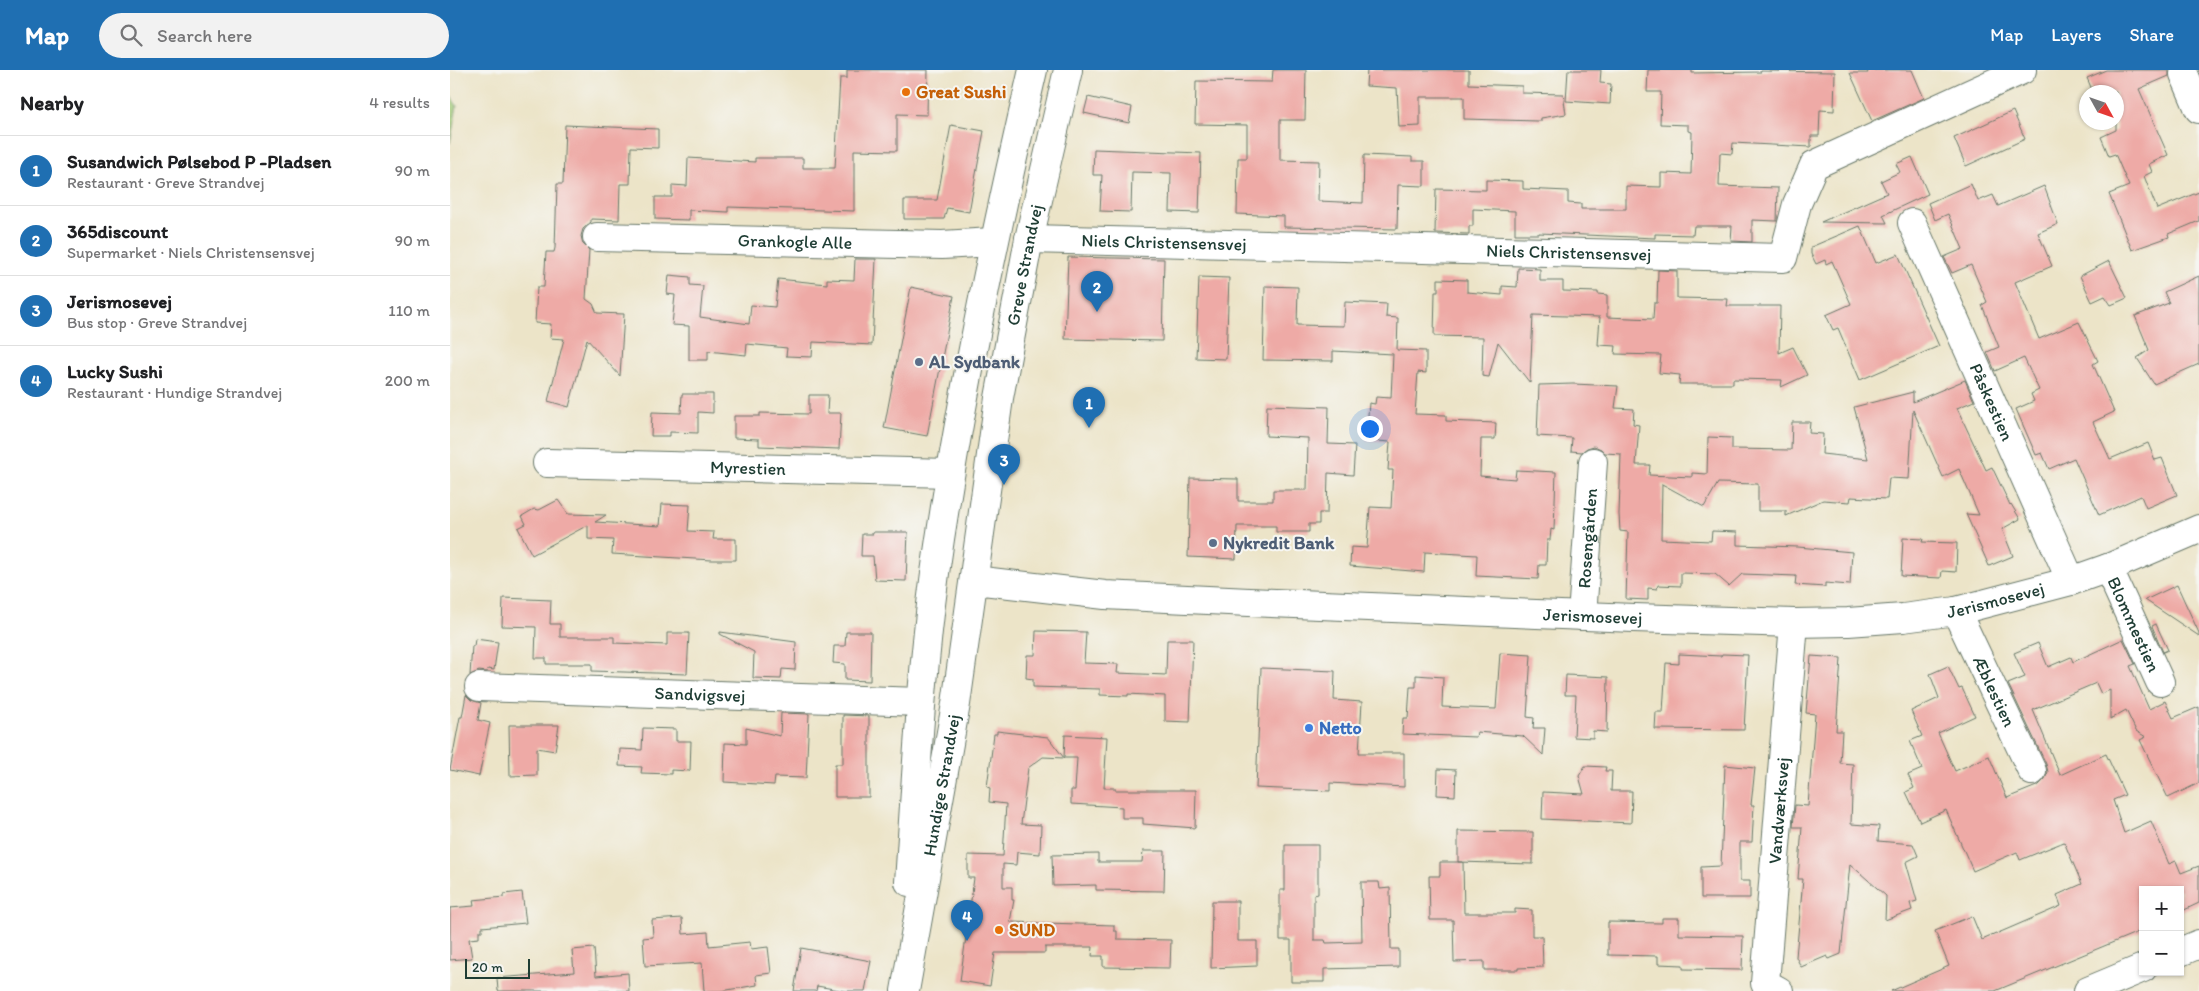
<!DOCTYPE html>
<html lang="en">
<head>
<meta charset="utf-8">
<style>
  body { margin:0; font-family:Itim,sans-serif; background:#f2f2f2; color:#202124 }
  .controls { position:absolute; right:15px; bottom:15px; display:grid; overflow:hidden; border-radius:0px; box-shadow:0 1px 4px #0004 }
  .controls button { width:45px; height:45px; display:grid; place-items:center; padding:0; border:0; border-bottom:1px solid #e0e0e0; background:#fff; color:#202124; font:25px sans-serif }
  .compass { position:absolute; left:1629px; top:15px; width:45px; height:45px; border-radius:50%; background:#fff; box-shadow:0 1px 4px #0004; rotate:130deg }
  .scale { position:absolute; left:15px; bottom:12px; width:65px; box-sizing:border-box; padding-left:5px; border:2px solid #1f3d34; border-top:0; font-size:14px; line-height:18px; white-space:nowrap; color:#1f3d34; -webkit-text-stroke:4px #f6f6f2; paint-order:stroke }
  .you { position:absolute; left:919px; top:358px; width:18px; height:18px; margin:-12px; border:4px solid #fff; border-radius:50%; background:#1a73e8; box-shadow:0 0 0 8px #1a73e833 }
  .badge { display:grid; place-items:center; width:32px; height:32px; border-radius:50%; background:#1f6fb2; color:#fff; font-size:16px; font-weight:700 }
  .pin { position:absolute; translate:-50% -41px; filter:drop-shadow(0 1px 2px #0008) }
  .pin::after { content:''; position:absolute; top:26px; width:18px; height:15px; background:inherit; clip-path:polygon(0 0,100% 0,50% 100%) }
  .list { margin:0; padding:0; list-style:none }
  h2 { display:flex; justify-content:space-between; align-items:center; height:65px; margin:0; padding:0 20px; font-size:21px }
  h2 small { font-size:16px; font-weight:400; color:#757577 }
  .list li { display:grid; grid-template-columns:32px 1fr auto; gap:15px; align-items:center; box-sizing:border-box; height:70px; padding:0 20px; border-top:1px solid #e0e0e0 }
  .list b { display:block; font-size:19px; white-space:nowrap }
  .list p { margin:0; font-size:16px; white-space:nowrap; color:#757577 }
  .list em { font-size:16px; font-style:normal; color:#757577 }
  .icon { flex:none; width:28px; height:28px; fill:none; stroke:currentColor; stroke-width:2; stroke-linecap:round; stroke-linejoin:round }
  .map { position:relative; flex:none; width:1749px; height:921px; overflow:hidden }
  header { display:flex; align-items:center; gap:30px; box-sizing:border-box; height:70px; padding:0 25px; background:#1f6fb2; color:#fff }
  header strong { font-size:24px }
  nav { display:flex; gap:28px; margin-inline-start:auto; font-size:18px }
  .search { width:350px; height:45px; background:#f2f2f2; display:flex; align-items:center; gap:12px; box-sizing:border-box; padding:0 18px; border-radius:28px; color:#757577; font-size:19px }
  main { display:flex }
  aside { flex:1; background:#fff }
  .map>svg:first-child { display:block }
</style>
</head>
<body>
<header>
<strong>Map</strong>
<div class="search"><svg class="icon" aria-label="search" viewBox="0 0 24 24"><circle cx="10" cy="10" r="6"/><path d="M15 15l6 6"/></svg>Search here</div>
<nav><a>Map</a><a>Layers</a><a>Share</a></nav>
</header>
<main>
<aside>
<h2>Nearby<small>4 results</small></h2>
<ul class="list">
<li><span class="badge">1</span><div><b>Susandwich Pølsebod P -Pladsen</b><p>Restaurant · Greve Strandvej</p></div><em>90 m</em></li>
<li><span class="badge">2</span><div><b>365discount</b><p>Supermarket · Niels Christensensvej</p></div><em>90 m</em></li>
<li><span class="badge">3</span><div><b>Jerismosevej</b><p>Bus stop · Greve Strandvej</p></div><em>110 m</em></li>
<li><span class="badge">4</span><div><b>Lucky Sushi</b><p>Restaurant · Hundige Strandvej</p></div><em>200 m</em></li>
</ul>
</aside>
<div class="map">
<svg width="1749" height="921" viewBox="0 0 1749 921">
  <rect width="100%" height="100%" fill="#f6f6f2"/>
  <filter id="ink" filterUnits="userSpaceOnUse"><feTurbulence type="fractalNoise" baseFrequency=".02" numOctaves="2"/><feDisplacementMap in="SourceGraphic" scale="10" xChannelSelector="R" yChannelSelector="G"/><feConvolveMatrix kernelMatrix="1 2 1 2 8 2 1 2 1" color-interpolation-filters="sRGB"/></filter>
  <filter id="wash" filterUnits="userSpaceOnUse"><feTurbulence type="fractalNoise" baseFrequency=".0096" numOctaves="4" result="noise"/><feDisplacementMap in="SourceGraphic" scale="20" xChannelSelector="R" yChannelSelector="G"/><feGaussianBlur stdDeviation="1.12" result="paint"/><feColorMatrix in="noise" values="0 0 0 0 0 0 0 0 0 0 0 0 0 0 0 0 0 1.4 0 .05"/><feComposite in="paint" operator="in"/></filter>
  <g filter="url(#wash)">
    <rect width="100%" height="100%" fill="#ece4c8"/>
    <path fill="#a0ca76" stroke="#608455" d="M0 25 7 36 0 73Z"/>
    <g id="blocks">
      <g fill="#eeaaa6">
        <path d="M397 0H478L477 45 447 44V81L404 80V141L278 137V142L239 140V150L205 149V127H222V115L237 116 238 88 305 92V88H353V98H385L390 8H397Z"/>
        <path d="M823 0H856L855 50H830V90L869 91 868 131 913 133 914 85 962 87V91H974V116L948 115 947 159 834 157V146L787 144 788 88H797V55L745 54 746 11 822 12Z"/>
        <path d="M917 0H1019V14L1072 16V23L1113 24 1116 44 1091 48V51H1088L1014 49V27H970V56L949 57 947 18 916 16Z"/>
        <path d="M1118 0H1151L1150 13 1161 14 1160 34 1116 31Z"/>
        <path d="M1198 0H1242V3L1311 2V1L1385 2 1384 41 1370 40 1369 66H1361V77L1283 73 1282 84 1270 83 1269 116 1328 118 1327 151 1302 150V172L1281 171 1282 156H1244L1243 165 1205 164V168L1089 163V164H1065V141L1023 139V156H1019V164L985 163 986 119 1036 120V110L1073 111V119L1118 121V133L1131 134V139H1176V116L1211 117V103L1241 104 1242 62 1238 61V55L1210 54 1211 22H1197Z"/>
        <path d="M1417 0H1462L1474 28 1422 51 1400 3H1418Z"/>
        <path d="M1656 0H1719V6L1689 19 1718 85 1699 94 1702 102 1694 106 1707 139 1749 122V151L1718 164 1719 167 1682 180 1659 124 1679 116 1665 84 1659 86 1651 67 1666 60V22H1643L1637 8Z"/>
        <path d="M638 27 682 37 679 53 634 43Z"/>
        <path d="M1563 41 1575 69 1516 96 1504 68Z"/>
        <path d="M115 55 208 59V78L181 77 180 114H170L169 150 141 149V152L133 159 131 166 133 174 139 180 136 229 143 234 147 243 174 244 170 306 137 269 119 337 98 331 114 269 100 268 101 254 85 253 87 217H94L96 182H104L105 178 107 114H113Z"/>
        <path d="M501 55 534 61 519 142 497 138 494 149H454V130H487Z"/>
        <path d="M644 79 751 83 749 143 720 142 721 103 682 102 681 142 650 141 652 105H643Z"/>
        <path d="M1462 87 1478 124 1433 145 1437 153 1371 152 1437 123 1431 111 1450 102 1446 94Z"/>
        <path d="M1521 114 1528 131 1543 125 1548 136 1594 116 1608 154 1588 163 1602 196 1565 212 1589 269 1629 252 1648 291 1643 294 1664 342 1643 352 1660 389 1698 373 1705 390 1712 388 1727 425 1696 438 1691 426 1649 445 1624 388 1599 399 1592 383 1586 385 1566 339 1584 331 1581 324 1589 320 1574 288 1545 301 1537 282 1549 277 1532 235 1537 232 1521 195 1502 203 1494 187 1513 179 1498 144 1485 150 1478 133Z"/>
        <path d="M1410 156 1426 193 1448 184 1489 276 1410 310 1388 258 1383 260 1376 245 1401 234 1382 191 1376 194 1375 190 1366 194 1361 184V177Z"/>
        <path d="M618 187 714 189 712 271 615 269Z"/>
        <path d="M405 189H426L422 275 363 272 362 287 336 286 337 278 297 274 296 285 258 281V290H239V256L222 255 225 225 217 224 219 205 240 207V215L253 216 250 247 299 254 301 235 325 237 328 209 377 214V209L404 210Z"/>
        <path d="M1659 191 1677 228 1661 235 1655 226 1642 232 1630 206Z"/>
        <path d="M1068 198 1090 199V211H1113V221L1148 222V224L1157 225V247L1203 249 1204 233H1207L1208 200 1227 201V228L1278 229 1277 236H1330L1329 283 1343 277 1357 305 1331 317 1332 310 1283 309V314H1229L1230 305 1209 303 1211 285 1165 284 1166 276 1148 275 1150 247 1083 245 1080 313 1048 272 1039 307 1032 306 1033 267 984 266 985 222H988V209L1017 210V222L1052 225V216L1067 217Z"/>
        <path d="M1749 206V294L1704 314 1687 288 1699 280 1685 246 1719 233 1714 222Z"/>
        <path d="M749 207 779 208 776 289 746 288Z"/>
        <path d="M815 216 848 217 847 255 894 256 895 232 937 234 936 247 948 248 947 280 976 281V303L968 302 965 344 996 345V351L1046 353 1045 369H1031L1030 406 1065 409 1066 400 1106 402 1104 460 1101 459 1100 470H1097L1096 495H1089L1088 509 1026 506 1027 485 975 482 974 502 900 496 901 477 917 478 920 437 941 438 943 400H938L940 372 916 370 919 333 925 334 926 327 941 328 943 284 883 281V291L813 290Z"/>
        <path d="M461 217 504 226 477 366 434 358Z"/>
        <path d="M1515 310 1524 331 1507 338 1536 400 1542 397 1560 435 1561 434 1570 449 1552 459 1563 486 1539 496 1516 444 1529 445 1509 399 1493 407 1463 340 1459 409 1439 408 1437 429 1401 427 1400 432 1373 430 1336 446V441H1308V414L1268 413 1254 437 1212 414 1211 469 1261 471 1262 461 1287 462V475L1348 477 1402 482 1400 515 1375 513V517L1345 515 1346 506 1292 504 1279 516 1265 504 1231 503V516L1208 515 1207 519 1198 518V530L1176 529 1178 462 1170 461 1169 444 1171 384 1155 383 1151 379 1144 376 1137 378 1132 382 1121 381 1122 368 1087 366 1089 315 1123 314 1168 316 1165 338 1184 339 1183 354 1189 355 1186 395H1200L1199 405 1242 407V403L1257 404 1258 367 1282 368V379L1341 380 1342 352H1360L1359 363 1373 364 1372 384 1418 389 1404 337 1463 322V332Z"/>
        <path d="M232 324H263V343L248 342V363L220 362V366H201L202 342 231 343Z"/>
        <path d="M359 325H378L377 343H391L389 379 309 376V369L284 368V346H310V343L359 344Z"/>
        <path d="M817 335 879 337 878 374 905 375 903 405 878 403 877 443H869V454H859V462H826V456H787L786 489 738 487 740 408 788 409V431H823V420H857L858 368 816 366Z"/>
        <path d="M108 430 118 444 156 445 145 452 210 456 212 434 240 435 238 461 264 462 263 469H286V490H262L162 484 163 470 138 469V455L82 485 68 458 76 454 72 446 84 439 89 440Z"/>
        <path d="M423 462H458L456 511 425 510 423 486H411L412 464H423Z"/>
        <path d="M1453 468 1473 469 1472 472 1507 473 1506 502 1492 501 1491 508 1451 506Z"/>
        <path d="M1727 515 1749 563V566L1695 530Z"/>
        <path d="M53 528 101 530 100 554H110V567H164V573L217 575V563H239L237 604 142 601V594H96V588H85L86 557 52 556Z"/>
        <path d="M1706 554 1718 580 1713 582 1702 556Z"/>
        <path d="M586 561 636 562 634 593 668 594 667 603 716 605 717 570H743L740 652 715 651V626L678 624V626L650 625V619L583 617V609L576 608 577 585H585Z"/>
        <path d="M270 562 346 572 345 600 332 599 331 609 303 608 304 582 270 564Z"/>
        <path d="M396 562H421L420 611 395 610V594L383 593 384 576H395Z"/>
        <path d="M25 569 48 572 44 600 38 599 37 602 29 601 20 605 22 576H24Z"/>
        <path d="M1673 569 1685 594 1680 596 1699 639 1715 631 1723 648 1749 637V713L1718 728 1690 670 1696 667 1686 661 1676 640 1660 649V620L1651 624 1646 613 1583 640 1610 705 1656 684 1675 725 1663 730 1674 763 1701 751 1719 794 1726 791 1731 803 1749 796V833L1730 842V820H1693V860L1545 921H1441L1499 896 1485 861 1522 846 1532 870 1611 836 1607 825 1632 814 1614 772 1570 790 1567 782 1523 801 1496 740 1470 752 1456 722 1464 718 1458 705 1472 699 1460 671 1472 666 1461 641 1489 628 1480 604 1498 596 1509 619 1512 618 1525 646 1488 663 1505 701 1539 686 1557 728 1589 715 1595 709 1598 702 1596 694 1558 614 1575 607 1564 583 1588 573 1598 597 1621 587 1623 592Z"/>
        <path d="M1050 583 1081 585 1077 647 1084 648 1083 658H1095L1093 685 1073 666 1027 662 1026 667 952 664 953 648H958L960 617H966V605L993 607 992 637 1046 639Z"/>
        <path d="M1229 584 1271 586 1272 584 1298 585 1294 660 1205 659 1206 642H1213L1216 593 1229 594Z"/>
        <path d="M1361 586 1391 588 1386 661H1392L1390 693 1403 694 1401 754 1429 756 1428 771 1463 774 1468 786 1456 792 1467 831 1460 833 1462 840 1435 850 1436 826 1400 794 1391 884 1379 889 1377 886 1351 897 1346 887 1353 809H1348L1352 757H1343L1345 735 1358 736 1365 644 1356 643Z"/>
        <path d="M811 598 885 601 884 630 912 632 909 683H954V717L880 713V721L806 718Z"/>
        <path d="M1116 605 1158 607 1157 662 1143 661V668L1124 667 1126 625H1115Z"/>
        <path d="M16 625 21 630 31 633 28 650 40 653 29 706 0 700 10 647H12Z"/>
        <path d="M331 643 359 644 356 708 325 707 324 715 274 712 275 673 296 674V658L330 666Z"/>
        <path d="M393 645 419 646V727H385V694H393Z"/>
        <path d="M59 655H109L105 681 87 678V705L60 706Z"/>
        <path d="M193 658 226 659V671H241L240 701 221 700V704L191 703 192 697 169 696 170 679 192 680Z"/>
        <path d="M547 661 598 667 614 688 593 687 578 698 571 754 591 755 590 784 567 782 566 795 553 794V817H562V830H564L560 852 664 855V861H667V869L721 870 720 898 653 897V886H642L643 877H595V883H545L540 916 510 911 524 808H518V785L553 786 556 734 539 732 540 718 537 717 544 664H547Z"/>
        <path d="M615 665 657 667 654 718H665V720H746L745 758 693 754V748H672V737L621 734V720H625L627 688H614Z"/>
        <path d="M1275 695 1305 698 1301 735H1304L1302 772H1290V811H1300V828H1251V797L1271 796Z"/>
        <path d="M1135 696 1156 697 1155 701H1162L1161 721H1182L1181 753 1092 749 1093 722 1134 724 1129 706Z"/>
        <path d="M988 699 1006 700 1005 726 987 725Z"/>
        <path d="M1008 761 1083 762V794L1008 792Z"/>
        <path d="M835 775H868V824L864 825V870H875L876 873 912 872 911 812H929L930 819 940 818 941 879H949V897L874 899V912H841V870H830V820H835Z"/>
        <path d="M693 781H715L714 821 646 820V815L603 816 602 785 648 784V792H692Z"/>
        <path d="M990 792H1013L1014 843H1065V839L1082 840V866H1092L1093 897 1068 898V900H1034V891L1004 892 1003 850H980L979 806H990Z"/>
        <path d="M72 822 76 853 32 857V861H29V868L19 869 22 888 0 890V838L24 836 23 830 54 827V824Z"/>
        <path d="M762 831H788V871H807V896L761 898Z"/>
        <path d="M232 848 233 864 258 862 259 876 300 872 301 879 318 877 321 903 306 905 307 915 271 921H254L252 893 195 896 193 868 203 867 202 850Z"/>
        <path d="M1212 848H1229V865L1293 866 1292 900 1233 899V895L1208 894V886L1158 885V852L1212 853Z"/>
        <path d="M144 878 146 906 178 903 179 921H48L47 908 124 902 122 880Z"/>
        <path d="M351 878 421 891 415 921H395L367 916 366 921H344Z"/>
      </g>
    </g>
  </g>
  <g filter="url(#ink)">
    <use href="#blocks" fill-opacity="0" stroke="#677768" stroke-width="1"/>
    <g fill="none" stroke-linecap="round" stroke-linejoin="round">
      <defs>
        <g id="minor">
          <path d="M1734 4 1749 39"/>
          <path id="s1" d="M1462 153 1621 511"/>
          <path id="s2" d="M147 167 492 175 543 172"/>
          <path id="s3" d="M579 169 1333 188 1347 134 1364 95 1572 0"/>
          <path id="s4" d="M97 393 500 403"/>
          <path id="s5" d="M1658 498 1710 612"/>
          <path id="s6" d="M524 510 655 525 799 532 1184 548 1344 553 1398 552 1453 548 1506 541 1621 511 1658 498 1749 459"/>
          <path id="s7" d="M1506 541 1582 701"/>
          <path id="s8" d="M1132 546 1143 392"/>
          <path id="s9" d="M29 617 471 632"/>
          <path d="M1730 882 1749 874"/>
          <path id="s10" d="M1329 921 1315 913 1344 553"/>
          <path d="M1638 921 1693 898"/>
        </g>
        <g id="major">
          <path d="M459 812C466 709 471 606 485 503 509 334 544 167 583 0"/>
          <path id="s11" d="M455 921 506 634 549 328 579 169 618 0"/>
        </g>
      </defs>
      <use href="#minor" stroke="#677768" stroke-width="30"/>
      <use href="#major" stroke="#677768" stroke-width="30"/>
      <use href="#minor" stroke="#fff" stroke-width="28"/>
      <use href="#major" stroke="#fff" stroke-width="28"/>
    </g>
  </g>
  <g fill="#e8710a" stroke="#f6f6f2" stroke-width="2">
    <circle cx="456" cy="22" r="5"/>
    <circle cx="549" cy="860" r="5"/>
  </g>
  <g fill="#5c6f8a" stroke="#f6f6f2" stroke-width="2">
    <circle cx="469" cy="292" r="5"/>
    <circle cx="763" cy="473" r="5"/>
  </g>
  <circle fill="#3f7fe0" stroke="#f6f6f2" stroke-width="2" cx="859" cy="658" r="5"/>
  <g text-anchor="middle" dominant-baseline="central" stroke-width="4" stroke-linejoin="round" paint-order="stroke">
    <g font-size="18" font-weight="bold" fill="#c56008" stroke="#f6f6f2" text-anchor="start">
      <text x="466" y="22">Great Sushi</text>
      <text x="559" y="860">SUND</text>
    </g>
    <g font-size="18" fill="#1f3d34" stroke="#f6f6f2">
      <text stroke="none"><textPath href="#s2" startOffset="198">Grankogle Alle</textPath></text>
      <text stroke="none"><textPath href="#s3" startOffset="135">Niels Christensensvej</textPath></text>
      <text stroke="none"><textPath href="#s3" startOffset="540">Niels Christensensvej</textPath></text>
      <text stroke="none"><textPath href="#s11" startOffset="736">Greve Strandvej</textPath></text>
      <text stroke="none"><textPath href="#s1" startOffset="196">Påskestien</textPath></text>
      <text stroke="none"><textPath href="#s4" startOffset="201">Myrestien</textPath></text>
      <text stroke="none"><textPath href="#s8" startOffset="78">Rosengården</textPath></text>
      <text stroke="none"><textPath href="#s6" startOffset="1025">Jerismosevej</textPath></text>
      <text stroke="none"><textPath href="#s6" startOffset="620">Jerismosevej</textPath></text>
      <text stroke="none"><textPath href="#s5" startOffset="62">Blommestien</textPath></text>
      <text stroke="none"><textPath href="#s7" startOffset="89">Æblestien</textPath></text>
      <text stroke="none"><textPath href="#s9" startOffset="221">Sandvigsvej</textPath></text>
      <text stroke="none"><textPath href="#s11" startOffset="209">Hundige Strandvej</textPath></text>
      <text stroke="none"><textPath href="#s10" startOffset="189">Vandværksvej</textPath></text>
    </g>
    <g font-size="18" font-weight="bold" fill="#4e5e75" stroke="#f6f6f2" text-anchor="start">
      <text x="479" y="292">AL Sydbank</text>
      <text x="773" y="473">Nykredit Bank</text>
    </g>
    <g font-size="18" font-weight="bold" fill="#366cbe" stroke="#f6f6f2" text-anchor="start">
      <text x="869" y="658">Netto</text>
    </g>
  </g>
</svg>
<div class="controls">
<button>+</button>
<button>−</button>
</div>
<svg class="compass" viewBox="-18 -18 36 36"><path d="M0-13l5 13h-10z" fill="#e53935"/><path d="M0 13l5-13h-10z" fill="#757577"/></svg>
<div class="scale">20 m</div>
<div class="you"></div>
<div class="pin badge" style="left:639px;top:358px">1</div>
<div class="pin badge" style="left:647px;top:242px">2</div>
<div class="pin badge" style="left:554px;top:415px">3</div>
<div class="pin badge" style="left:517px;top:871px">4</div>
</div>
</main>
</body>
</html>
